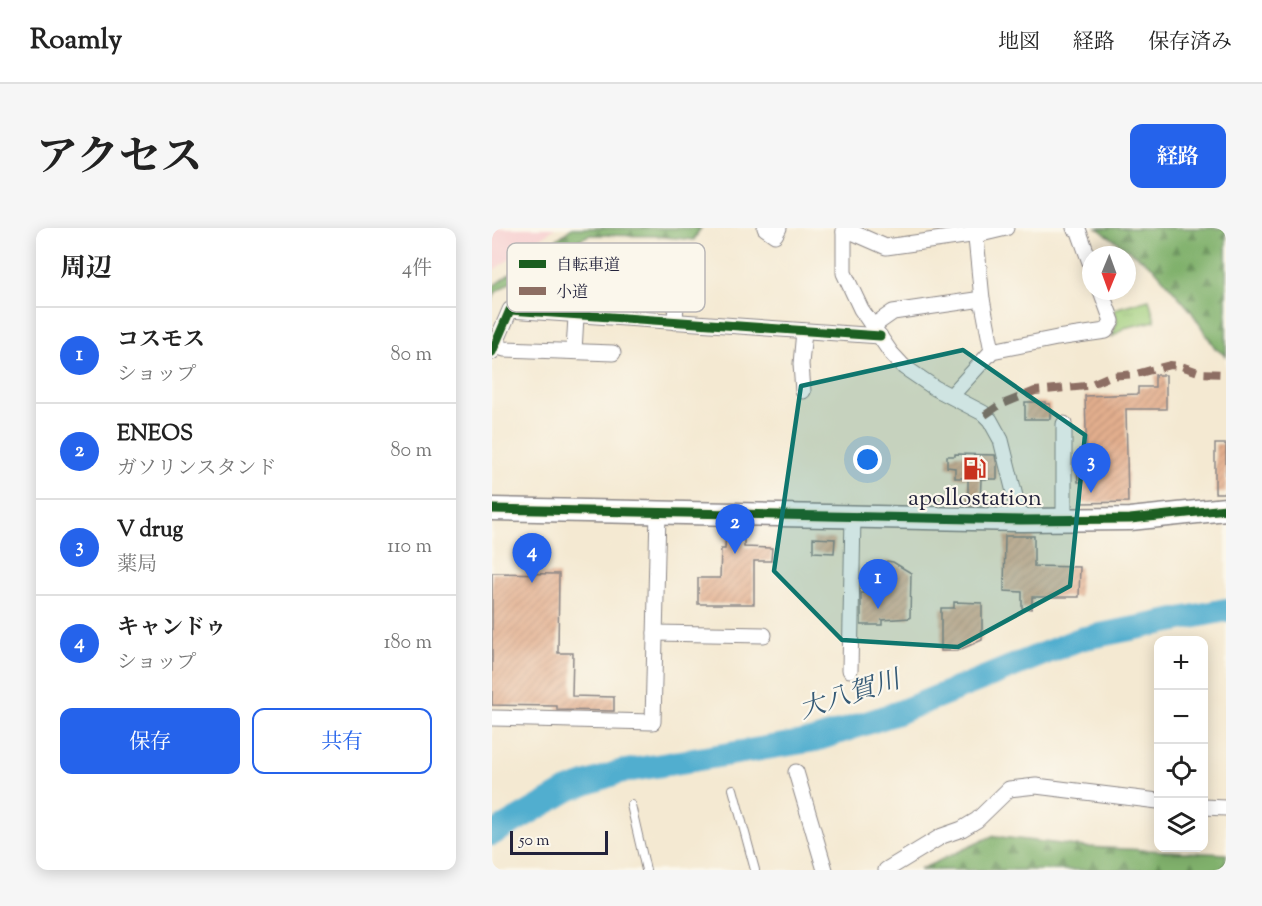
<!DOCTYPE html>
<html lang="ja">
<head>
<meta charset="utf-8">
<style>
  body { margin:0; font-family:"Sorts Mill Goudy","Noto Serif JP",serif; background:#f6f6f6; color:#222 }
  .controls { position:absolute; right:18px; bottom:18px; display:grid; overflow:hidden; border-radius:12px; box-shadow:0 3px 15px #0003 }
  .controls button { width:54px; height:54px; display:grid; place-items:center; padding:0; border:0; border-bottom:2px solid #e0e0e0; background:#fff; color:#222; font:30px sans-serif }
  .compass { position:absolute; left:590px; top:18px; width:54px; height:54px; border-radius:50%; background:#fff; box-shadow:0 3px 15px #0003; rotate:181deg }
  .scale { position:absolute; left:18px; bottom:15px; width:98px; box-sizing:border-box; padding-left:6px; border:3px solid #22223b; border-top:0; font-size:16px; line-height:21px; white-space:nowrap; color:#22223b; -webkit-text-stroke:4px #fbf7ec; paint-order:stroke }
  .you { position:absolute; left:376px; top:232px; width:21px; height:21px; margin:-15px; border:4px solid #fff; border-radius:50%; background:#1a73e8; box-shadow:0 0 0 9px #1a73e833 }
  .badge { display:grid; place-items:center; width:39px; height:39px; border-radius:50%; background:#2563eb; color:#fff; font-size:20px; font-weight:700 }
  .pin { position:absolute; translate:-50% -50px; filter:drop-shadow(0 2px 3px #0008) }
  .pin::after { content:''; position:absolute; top:32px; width:21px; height:18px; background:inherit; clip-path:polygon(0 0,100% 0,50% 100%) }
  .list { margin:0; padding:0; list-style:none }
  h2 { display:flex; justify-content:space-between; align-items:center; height:78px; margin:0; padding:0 24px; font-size:26px }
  h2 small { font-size:20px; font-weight:400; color:#767676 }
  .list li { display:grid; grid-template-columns:39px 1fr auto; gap:18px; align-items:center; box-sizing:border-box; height:96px; padding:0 24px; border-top:2px solid #e0e0e0 }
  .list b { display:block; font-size:22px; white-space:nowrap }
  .list p { margin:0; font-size:20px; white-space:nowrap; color:#767676 }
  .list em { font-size:20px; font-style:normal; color:#767676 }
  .actions { display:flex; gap:12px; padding:18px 24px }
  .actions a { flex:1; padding:14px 0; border:2px solid #2563eb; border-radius:12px; text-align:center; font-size:21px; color:#2563eb }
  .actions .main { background:#2563eb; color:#fff }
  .icon { flex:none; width:33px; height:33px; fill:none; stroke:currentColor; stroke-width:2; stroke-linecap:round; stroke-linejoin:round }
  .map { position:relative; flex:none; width:734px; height:642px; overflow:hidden; border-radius:12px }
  header { display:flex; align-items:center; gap:36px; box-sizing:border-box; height:84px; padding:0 30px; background:#fff; border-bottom:2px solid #e0e0e0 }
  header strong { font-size:28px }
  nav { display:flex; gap:33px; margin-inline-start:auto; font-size:21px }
  .intro { display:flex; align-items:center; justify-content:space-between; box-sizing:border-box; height:144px; padding:0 36px }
  h1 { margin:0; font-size:42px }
  .button { padding:15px 27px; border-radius:12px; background:#2563eb; color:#fff; font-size:21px; font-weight:700 }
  main { display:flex; gap:36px; padding:0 36px }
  aside { flex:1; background:#fff; border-radius:12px; box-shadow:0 3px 15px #0003 }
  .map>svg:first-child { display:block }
</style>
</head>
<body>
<header>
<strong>Roamly</strong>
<nav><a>地図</a><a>経路</a><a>保存済み</a></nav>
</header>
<div class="intro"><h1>アクセス</h1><a class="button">経路</a></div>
<main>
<aside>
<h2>周辺<small>4件</small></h2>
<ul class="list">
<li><span class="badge">1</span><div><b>コスモス</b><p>ショップ</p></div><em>80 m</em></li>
<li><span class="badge">2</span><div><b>ENEOS</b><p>ガソリンスタンド</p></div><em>80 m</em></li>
<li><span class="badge">3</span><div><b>V drug</b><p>薬局</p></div><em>110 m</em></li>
<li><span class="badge">4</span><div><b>キャンドゥ</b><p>ショップ</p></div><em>180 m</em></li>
</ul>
<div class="actions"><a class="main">保存</a><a>共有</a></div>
</aside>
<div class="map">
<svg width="734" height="642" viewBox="0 0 734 642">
  <defs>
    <pattern id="forest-firs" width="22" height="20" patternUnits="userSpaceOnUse" patternTransform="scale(1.5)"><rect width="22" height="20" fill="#80b16c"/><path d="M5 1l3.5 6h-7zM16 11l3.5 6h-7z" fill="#68905a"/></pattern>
    <pattern id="park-tufts" width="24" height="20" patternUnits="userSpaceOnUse" patternTransform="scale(1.5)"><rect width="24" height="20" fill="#a0ce7c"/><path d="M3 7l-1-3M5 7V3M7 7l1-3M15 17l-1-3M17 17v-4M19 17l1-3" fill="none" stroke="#8ab16c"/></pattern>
    <pattern id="building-hatch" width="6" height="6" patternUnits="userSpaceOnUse" patternTransform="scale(1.5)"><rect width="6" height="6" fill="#e2ae8d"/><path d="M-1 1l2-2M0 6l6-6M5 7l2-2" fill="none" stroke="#c2957b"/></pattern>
  </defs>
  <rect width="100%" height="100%" fill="#fbf7ec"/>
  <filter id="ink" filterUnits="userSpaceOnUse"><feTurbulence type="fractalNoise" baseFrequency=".0167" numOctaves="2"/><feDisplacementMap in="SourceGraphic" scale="12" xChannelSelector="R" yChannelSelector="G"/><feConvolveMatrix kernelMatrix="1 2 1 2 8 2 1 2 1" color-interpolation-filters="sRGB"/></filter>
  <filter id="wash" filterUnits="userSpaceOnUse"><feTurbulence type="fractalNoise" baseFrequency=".008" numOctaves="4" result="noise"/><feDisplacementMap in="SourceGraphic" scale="24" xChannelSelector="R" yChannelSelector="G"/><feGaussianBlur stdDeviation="1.35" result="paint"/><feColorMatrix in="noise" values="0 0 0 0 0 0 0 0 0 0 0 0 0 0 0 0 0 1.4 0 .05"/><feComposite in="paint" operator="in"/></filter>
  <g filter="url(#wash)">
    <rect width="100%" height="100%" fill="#f4e9d2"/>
    <path fill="#f7cfd0" d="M0 0H63L0 43Z"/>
    <g fill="url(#forest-firs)" stroke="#516a54" stroke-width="1.5">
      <path d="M80 0H209L202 12 162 8 97 7 63 24 3 65 0 73V59Z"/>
      <path d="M605 0H734V128L723 120 699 83 661 39Z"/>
      <path d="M500 608 594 619 734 626V642H427Z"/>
    </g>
    <path fill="url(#park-tufts)" stroke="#61785c" stroke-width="1.5" d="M657 71 663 93 632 100 620 109 625 93 622 81Z"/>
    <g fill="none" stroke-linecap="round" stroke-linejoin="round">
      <path stroke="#51aecf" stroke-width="24" d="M0 606 76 562 127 544 323 512 405 485 588 411 734 382"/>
    </g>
    <g id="blocks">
      <g fill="url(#building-hatch)">
        <path d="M663 147H674V181H634L636 274 590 275V254H586L585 234H595L593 168 646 166V159H663Z"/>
        <path d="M533 174H553V176H558V191H533Z"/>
        <rect x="723" y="216" width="11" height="49"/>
        <path d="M463 226 503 227 505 237V251H489L488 277 476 276V250H463V240L455 239V228H463Z"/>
        <path d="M234 304 252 305V319L280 320 279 333H262V376H206V350H228L229 321H233Z"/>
        <path d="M513 308H542V338L588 339 587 369H540V381L530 380V364L512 363Z"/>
        <path d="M321 310 343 311 342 325 321 324Z"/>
        <path d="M395 333 401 334 419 345 418 390 390 392V397H369V365H374V344Z"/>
        <path d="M0 345 67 346 66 425H81L80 468 122 469V483L65 482V478L0 477Z"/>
        <path d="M462 374 490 375V412L465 423H449V380H462Z"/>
      </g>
    </g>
  </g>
  <g filter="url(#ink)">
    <use href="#blocks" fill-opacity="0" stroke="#8b8686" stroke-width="1.5"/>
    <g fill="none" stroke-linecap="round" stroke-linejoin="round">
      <defs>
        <g id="lane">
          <path d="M241 561 263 642"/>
          <path d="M139 577 154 642"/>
        </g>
        <g id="street">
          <path d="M273 0 283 7 287 0"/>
          <path d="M352 0V45L369 81 399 125 412 139 443 160 491 185 498 192 509 212 529 292"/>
          <path d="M483 0 490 71 500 123"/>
          <path d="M582 0 586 1 599 37"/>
          <path d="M352 4 362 5 394 19 493 5 514 0"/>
          <path d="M381 98 401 84 490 71"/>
          <path d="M3 118 13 121 121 125"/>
          <path d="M82 123 86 54 96 47 185 55 183 94"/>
          <path d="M0 124 18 82 388 108"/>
          <path d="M311 163 309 136 312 103"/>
          <path d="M459 168 500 123 565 110 614 103 620 93 609 63"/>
          <path d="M572 291V196"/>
          <path d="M163 405 272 407"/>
          <path d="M358 442 361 288"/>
          <path d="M0 490 161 494 166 284"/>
          <path d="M304 544 333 642"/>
          <path d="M712 579 734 580"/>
          <path d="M394 642 450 608 470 601 485 592 517 561 544 558 666 573"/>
        </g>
        <path id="secondary" d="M0 281 529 292 638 291 734 281"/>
      </defs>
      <use href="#lane" stroke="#8b8686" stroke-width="10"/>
      <use href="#street" stroke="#8b8686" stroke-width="17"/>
      <use href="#secondary" stroke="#8b8686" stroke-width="25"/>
      <use href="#lane" stroke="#fff" stroke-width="8"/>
      <use href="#street" stroke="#fff" stroke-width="15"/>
      <use href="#secondary" stroke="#fff" stroke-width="22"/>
      <path stroke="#8d6e63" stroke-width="8" stroke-dasharray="15 8" stroke-linecap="butt" d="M493 187 506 178 543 163 595 158 618 148 644 146 678 137 689 138 709 145 734 146"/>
      <defs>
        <g id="cycleway">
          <path d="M0 124 18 82 388 108"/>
          <path d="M0 281 529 292 638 291 734 281"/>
        </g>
      </defs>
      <use href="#cycleway" stroke="#fbf7ec" stroke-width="13"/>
      <use href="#cycleway" stroke="#1b5e20" stroke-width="9"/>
    </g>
  </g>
  <path fill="#0f766e" fill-opacity="0.2" stroke="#0f766e" stroke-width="4.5" stroke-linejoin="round" d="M471 122 593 207 578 358 466 419 350 412 282 343 309 158Z"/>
  <defs>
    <symbol id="fuel-bare" viewBox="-9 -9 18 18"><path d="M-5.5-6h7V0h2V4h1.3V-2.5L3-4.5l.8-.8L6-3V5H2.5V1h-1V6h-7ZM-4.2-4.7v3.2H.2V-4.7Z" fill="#c8321e" stroke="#fbf7ec" stroke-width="2.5" paint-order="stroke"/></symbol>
  </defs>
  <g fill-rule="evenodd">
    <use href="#fuel-bare" x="466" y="224" width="33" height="33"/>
  </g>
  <g text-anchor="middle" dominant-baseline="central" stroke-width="4.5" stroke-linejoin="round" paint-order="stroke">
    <g font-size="24" fill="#22223b" stroke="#fbf7ec">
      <text x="483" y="271">apollostation</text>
    </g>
    <g font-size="26" font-style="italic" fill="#355a76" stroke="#fbf7ec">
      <text transform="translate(358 468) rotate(-18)">大八賀川</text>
    </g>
  </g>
  <rect x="15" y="15" width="198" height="69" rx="9" fill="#fbf7ec" stroke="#bab7b7" stroke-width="1.5"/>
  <rect x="27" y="32" width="27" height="8" fill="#1b5e20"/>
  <rect x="27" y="59" width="27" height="8" fill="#8d6e63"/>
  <g font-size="16" fill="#22223b">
    <text x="64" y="42">自転車道</text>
    <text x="64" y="69">小道</text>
  </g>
</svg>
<div class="controls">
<button>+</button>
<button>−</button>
<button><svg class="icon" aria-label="locate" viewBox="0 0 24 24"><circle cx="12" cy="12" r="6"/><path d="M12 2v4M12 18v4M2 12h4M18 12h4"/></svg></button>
<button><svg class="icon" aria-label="layers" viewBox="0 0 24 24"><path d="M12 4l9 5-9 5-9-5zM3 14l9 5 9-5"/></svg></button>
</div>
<svg class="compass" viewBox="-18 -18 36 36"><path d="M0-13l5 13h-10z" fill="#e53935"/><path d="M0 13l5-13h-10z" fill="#767676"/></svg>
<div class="scale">50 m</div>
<div class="you"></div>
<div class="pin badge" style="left:386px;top:381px">1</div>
<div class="pin badge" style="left:243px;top:326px">2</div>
<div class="pin badge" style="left:599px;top:265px">3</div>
<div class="pin badge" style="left:40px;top:355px">4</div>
</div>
</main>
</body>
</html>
